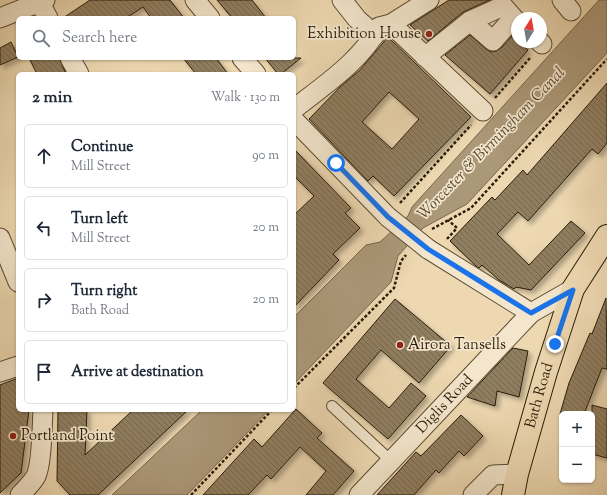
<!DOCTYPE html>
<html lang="en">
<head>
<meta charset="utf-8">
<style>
  body { margin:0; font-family:"Sorts Mill Goudy",serif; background:#f6f6f7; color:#1f2937 }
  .controls { position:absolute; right:12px; bottom:12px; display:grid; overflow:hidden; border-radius:6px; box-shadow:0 1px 3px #0004 }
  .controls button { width:36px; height:36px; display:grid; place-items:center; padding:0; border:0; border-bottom:1px solid #e0e1e3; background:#fff; color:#1f2937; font:20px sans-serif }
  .compass { position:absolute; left:511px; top:12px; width:36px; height:36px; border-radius:50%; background:#fff; box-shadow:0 1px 3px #0004; rotate:11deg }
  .stop { position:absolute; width:12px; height:12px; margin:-9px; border:3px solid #1a73e8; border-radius:50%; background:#fff }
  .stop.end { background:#1a73e8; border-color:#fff; box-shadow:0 1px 4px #0008 }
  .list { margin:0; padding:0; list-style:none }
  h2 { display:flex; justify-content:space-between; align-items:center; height:52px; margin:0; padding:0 16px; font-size:17px }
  h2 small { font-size:13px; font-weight:400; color:#747a83 }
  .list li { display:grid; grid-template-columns:26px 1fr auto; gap:12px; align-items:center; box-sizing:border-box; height:64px; margin:0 8px 8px; padding:0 8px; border:1px solid #e0e1e3; border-radius:6px }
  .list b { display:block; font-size:15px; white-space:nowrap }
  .list p { margin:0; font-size:13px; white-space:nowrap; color:#747a83 }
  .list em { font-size:13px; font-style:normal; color:#747a83 }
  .icon { flex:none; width:22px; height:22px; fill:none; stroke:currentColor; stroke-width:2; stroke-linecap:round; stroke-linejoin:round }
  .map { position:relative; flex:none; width:607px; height:495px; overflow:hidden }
  .search { position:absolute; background:#fff; box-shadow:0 1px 3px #0004; left:16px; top:16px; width:280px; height:44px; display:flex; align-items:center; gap:10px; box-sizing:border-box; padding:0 14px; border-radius:6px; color:#747a83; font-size:15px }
  .panel { position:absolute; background:#fff; box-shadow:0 1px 3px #0004; left:16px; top:72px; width:280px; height:340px; border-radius:6px }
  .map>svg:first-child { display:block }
</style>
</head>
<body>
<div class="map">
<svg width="607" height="495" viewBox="0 0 607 495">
  <defs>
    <pattern id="building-back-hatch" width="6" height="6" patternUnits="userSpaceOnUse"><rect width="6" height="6" fill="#907e61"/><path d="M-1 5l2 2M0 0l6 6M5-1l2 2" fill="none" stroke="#76674e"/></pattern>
    <filter id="shadow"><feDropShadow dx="3.5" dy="3.5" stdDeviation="2" flood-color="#0004"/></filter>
  </defs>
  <rect width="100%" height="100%" fill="#edd8b1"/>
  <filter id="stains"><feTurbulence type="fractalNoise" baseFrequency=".005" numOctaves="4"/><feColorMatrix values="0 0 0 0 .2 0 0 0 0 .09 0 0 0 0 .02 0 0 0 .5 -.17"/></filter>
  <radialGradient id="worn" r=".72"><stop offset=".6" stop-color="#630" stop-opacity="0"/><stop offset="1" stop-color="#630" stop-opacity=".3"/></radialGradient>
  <g fill="#ab9878" stroke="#78674c">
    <path d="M599 0H607V53L467 204 423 228 398 256 391 282 294 384V317L366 245 380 242 408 216 412 207Z"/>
    <path d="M202 410H269L187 495H112Z"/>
  </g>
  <g fill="url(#building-back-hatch)" stroke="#2b1d0a" fill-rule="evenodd" filter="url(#shadow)">
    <path d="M90 0H170L184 18H151L143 7 126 18H63Z"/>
    <path d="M217 0H252L266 18H232Z"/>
    <path d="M449 0H490L463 12 428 41 410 25Z"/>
    <path d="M470 35 486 49 491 52 496 51 501 48 512 36 517 40V42H519L528 50 490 94 445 55Z"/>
    <path d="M388 37 471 117 394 196 373 176 368 181 309 119 340 87 360 70ZM389 92 419 119 392 149 362 122Z"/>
    <path d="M11 42 18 57 0 65V48Z"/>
    <path d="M29 58H59L66 74H37Z"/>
    <path d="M183 58H216L228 74H196Z"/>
    <path d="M265 58H301L281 74H278Z"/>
    <path d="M607 83V143L598 154 592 149 528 221 518 212 497 234 529 265 571 221 585 233 531 290 516 287 514 289 499 280 482 265 479 268 477 267 450 241 492 197 495 200 523 170 527 175Z"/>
    <path d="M294 149 351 208 345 213 360 228 333 254 339 260 294 307V215L314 196 294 176Z"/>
    <path d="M606 298 607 369 602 368 584 414H560L569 383 590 333 592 334Z"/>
    <path d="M395 299 451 346 419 383 381 350 356 379 389 408 411 383 426 396 388 439 323 383Z"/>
    <path d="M513 348 528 351 519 397 497 391 495 406 467 397Z"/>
    <path d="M18 378V410H29L21 473 0 493V385Z"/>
    <path d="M592 405 607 409V458L592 454Z"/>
    <path d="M296 409 322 433 317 438 354 471 333 495H306L326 471 300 447 271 479 267 475 248 495H203L254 439 262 447Z"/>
    <path d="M58 410H87L85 455 133 410H188L98 495H70L57 481Z"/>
    <path d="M461 415 483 436 464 456 459 451 439 473 436 470 414 495H377L416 452 421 456Z"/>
  </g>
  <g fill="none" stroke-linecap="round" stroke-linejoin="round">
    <defs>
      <path id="lane" d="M332 406 391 461"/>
      <g id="street">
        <path d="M195 0 210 18"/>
        <path d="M342 0 357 19 375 35"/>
        <path d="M562 0 571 11"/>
        <path d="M40 3 48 18"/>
        <path d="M0 18 45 0"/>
        <path d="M470 21 493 41 513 18"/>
        <path d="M391 24 483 111"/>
        <path d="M540 42 542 44"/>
        <path d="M425 57 470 21 503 6 517 22"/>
        <path d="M70 58 79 74"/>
        <path d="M242 58 256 74"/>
        <path d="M294 109C324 85 360 62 379 27L391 24 429 0"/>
        <path d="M294 120 388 217"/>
        <path d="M0 238 18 282"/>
        <path d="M428 249 531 313"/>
        <path d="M0 372 18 366"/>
        <path d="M20 495C26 489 32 483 36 476 42 463 42 426 43 410"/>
        <path id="s1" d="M359 495 531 313 573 289"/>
        <path d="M473 495 493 475 517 474"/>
      </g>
      <g id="primary">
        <path id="s2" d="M513 495 517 474 546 372 573 289 607 236"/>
      </g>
    </defs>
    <use href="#lane" stroke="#5c4c34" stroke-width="12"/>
    <use href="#street" stroke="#5c4c34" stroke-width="21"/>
    <use href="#primary" stroke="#2b1d0a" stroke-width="24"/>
    <g stroke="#2b1d0a" stroke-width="2.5" stroke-dasharray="3 2" stroke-linecap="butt">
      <path d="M495 98 530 58"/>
      <path d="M400 203 471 125"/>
      <path d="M432 229 471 208 607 59"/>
      <path d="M447 239 457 228 448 220"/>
      <path d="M294 388 394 288 401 261 406 255"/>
      <path d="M191 495 272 410"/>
    </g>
    <use href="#lane" stroke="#f3e6cc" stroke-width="10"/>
    <use href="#street" stroke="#f3e6cc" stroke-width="19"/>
    <use href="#primary" stroke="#edd8b1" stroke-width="22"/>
    <defs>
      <path id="street-bridge" d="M388 217 428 249"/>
    </defs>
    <use href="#street-bridge" stroke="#5c4c34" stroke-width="21" stroke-linecap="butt"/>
    <use href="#street-bridge" stroke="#f3e6cc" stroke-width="19"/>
  </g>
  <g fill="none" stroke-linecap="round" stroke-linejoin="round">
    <path stroke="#1a73e8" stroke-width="5" d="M336 163 388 217 428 249 531 313 573 290 555 344"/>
  </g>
  <g fill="#8f2418" stroke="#f3e6cc" stroke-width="1.5">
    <circle cx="429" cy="34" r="4"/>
    <circle cx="400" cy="345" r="4"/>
    <circle cx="13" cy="436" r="4"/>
  </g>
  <g text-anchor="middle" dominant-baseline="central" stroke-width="3.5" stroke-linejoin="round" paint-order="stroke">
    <g font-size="15" fill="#2b1d0a" stroke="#f3e6cc" text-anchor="start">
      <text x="421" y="34" text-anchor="end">Exhibition House</text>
      <text x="408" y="345">Airora Tansells</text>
      <text x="21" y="436">Portland Point</text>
    </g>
    <g font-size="15" fill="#2b1d0a" stroke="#f3e6cc">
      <text stroke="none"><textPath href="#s2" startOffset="103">Bath Road</textPath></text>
      <text stroke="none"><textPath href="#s1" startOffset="125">Diglis Road</textPath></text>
    </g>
    <g font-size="16" font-style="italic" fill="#584830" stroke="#f3e6cc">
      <text transform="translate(492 144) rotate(-46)">Worcester &amp; Birmingham Canal</text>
    </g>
  </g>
  <rect width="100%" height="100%" filter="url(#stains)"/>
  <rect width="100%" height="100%" fill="url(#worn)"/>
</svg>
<div class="controls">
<button>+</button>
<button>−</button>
</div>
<svg class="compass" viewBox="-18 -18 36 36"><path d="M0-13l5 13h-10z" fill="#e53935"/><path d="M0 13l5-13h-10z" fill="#747a83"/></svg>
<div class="stop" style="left:336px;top:163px"></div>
<div class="stop end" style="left:555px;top:344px"></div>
<div class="search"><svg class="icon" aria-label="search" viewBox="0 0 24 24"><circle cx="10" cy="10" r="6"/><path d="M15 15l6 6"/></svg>Search here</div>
<section class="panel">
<h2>2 min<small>Walk · 130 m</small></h2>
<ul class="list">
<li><svg class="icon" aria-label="ahead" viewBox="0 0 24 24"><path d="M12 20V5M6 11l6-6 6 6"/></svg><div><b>Continue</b><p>Mill Street</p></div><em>90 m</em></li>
<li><svg class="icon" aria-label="left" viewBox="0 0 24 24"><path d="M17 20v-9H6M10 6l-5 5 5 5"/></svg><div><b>Turn left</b><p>Mill Street</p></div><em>20 m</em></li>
<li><svg class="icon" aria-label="right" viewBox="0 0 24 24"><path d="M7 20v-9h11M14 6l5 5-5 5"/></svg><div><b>Turn right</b><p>Bath Road</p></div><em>20 m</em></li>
<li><svg class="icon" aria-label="arrive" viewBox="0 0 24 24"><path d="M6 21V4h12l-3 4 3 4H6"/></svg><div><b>Arrive at destination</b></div></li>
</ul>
</section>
</div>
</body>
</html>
